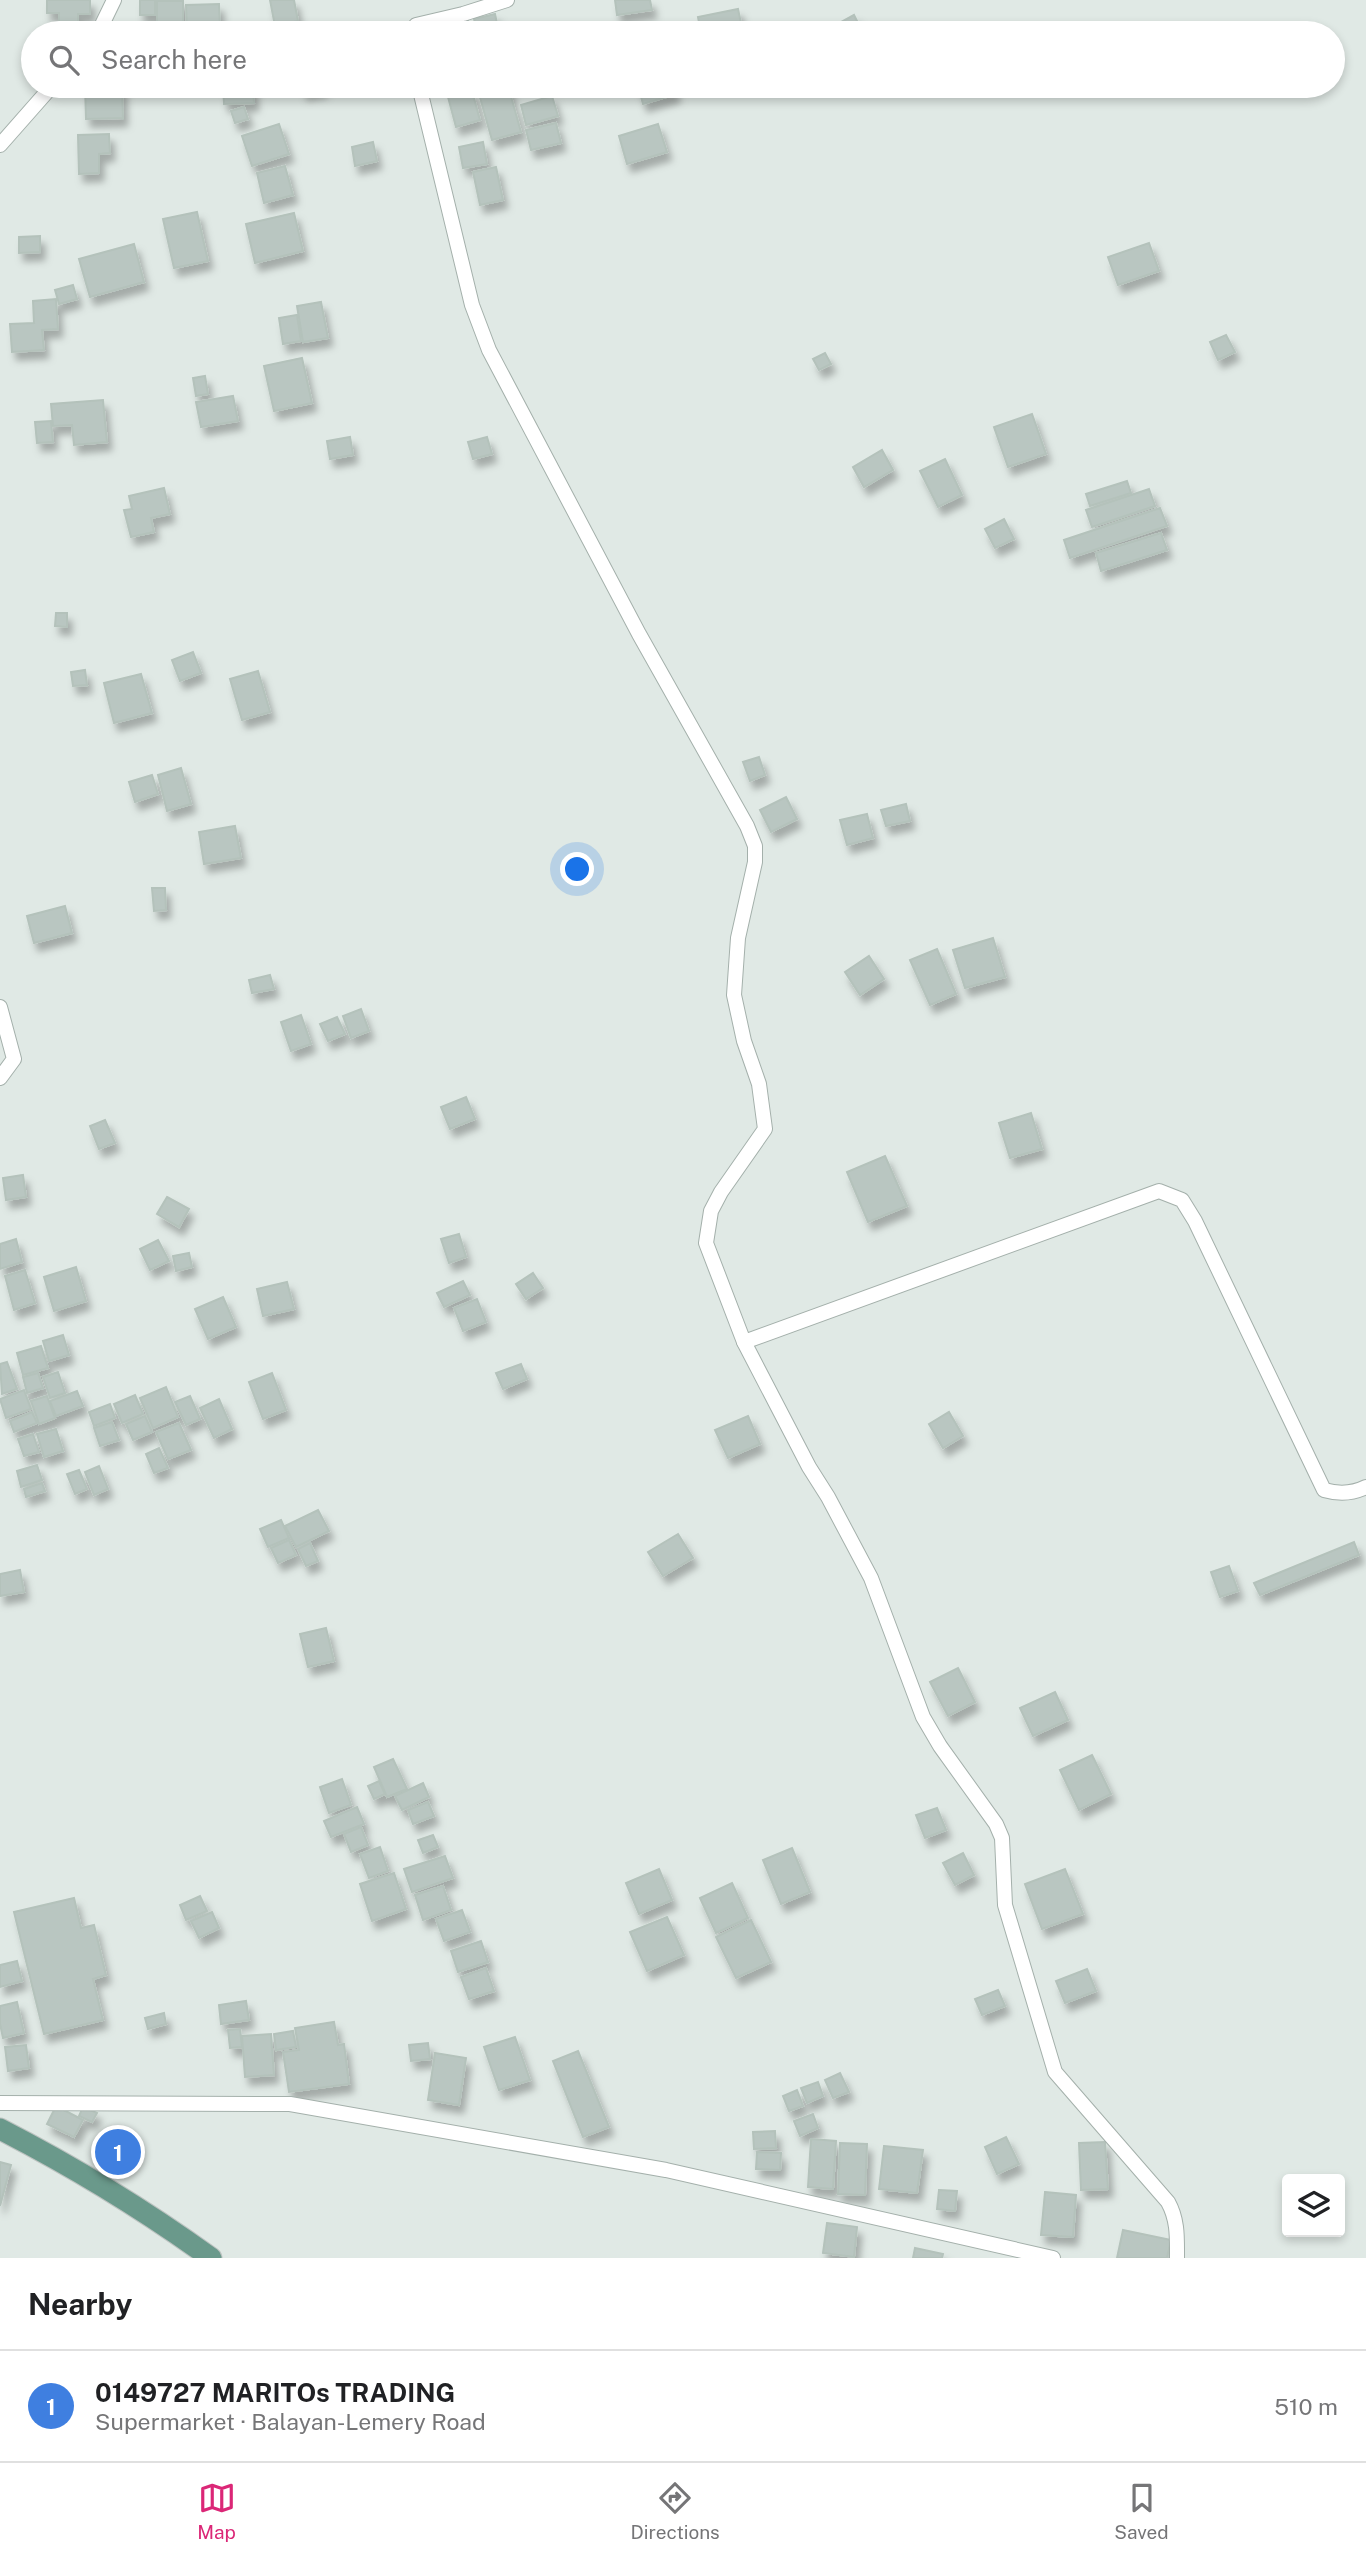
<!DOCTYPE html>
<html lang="en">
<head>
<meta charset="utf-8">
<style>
  body { margin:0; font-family:"Public Sans",sans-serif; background:#f2f2f2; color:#202124 }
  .controls { position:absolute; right:21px; bottom:21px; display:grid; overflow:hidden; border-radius:7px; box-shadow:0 4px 10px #0003 }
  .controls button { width:63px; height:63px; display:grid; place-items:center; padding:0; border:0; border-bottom:2px solid #e0e0e0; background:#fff; color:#202124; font:35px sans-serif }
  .you { position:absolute; left:578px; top:870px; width:24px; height:24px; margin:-18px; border:5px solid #fff; border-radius:50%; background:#1a73e8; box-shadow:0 0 0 10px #1a73e833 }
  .badge { display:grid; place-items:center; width:46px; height:46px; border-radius:50%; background:#db2777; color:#fff; font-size:23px; font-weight:700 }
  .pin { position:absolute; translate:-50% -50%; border:4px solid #fff; box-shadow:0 2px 7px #0006 }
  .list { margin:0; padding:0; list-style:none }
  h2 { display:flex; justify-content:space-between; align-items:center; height:91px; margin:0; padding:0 28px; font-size:30px }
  h2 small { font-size:23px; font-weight:400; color:#757577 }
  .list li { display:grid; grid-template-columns:46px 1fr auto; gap:21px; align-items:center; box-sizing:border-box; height:112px; padding:0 28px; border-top:2px solid #e0e0e0 }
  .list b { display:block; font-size:26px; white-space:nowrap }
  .list p { margin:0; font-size:23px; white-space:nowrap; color:#757577 }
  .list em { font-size:23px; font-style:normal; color:#757577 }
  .icon { flex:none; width:38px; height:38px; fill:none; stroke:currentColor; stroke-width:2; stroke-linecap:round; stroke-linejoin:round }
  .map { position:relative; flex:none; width:1366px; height:2258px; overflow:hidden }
  .search { position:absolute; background:#fff; box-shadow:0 4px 10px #0003; left:21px; right:21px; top:21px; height:77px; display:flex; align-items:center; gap:18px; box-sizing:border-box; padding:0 24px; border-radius:38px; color:#757577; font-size:26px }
  .sheet { height:203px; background:#fff }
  nav { display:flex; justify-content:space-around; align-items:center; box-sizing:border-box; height:98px; border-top:2px solid #e0e0e0; background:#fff; font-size:19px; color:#757577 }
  nav a { display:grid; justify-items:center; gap:4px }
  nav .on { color:#db2777 }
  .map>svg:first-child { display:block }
</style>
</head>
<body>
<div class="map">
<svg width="1366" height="2258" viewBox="0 0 1366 2258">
  <defs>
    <filter id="shadow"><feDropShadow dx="4.5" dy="8" stdDeviation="3.5" flood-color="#0004"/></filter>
  </defs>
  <rect width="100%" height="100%" fill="#e0e9e5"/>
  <g fill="#b9c6c1" stroke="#b4c2bb" stroke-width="2" filter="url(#shadow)">
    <path d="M47 0H90V14H78V29H59V13H47Z"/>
    <rect x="140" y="0" width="15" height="15"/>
    <path d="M270 0H294L298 21 275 26Z"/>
    <path d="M615 0H650L652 10 617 15Z"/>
    <rect x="157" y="1" width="26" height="32"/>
    <path d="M219 4 220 28 187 30 186 5Z"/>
    <path d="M738 9 743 33H701L698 17Z"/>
    <path d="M495 14 499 33H478L474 19Z"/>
    <path d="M854 15 863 33H837L834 26Z"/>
    <path d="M468 21 471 33H441L439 27Z"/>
    <path d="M85 86H122L123 118 86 119Z"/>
    <path d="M223 86H253L254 103 224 104Z"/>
    <path d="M302 86H322L323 89 303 92Z"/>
    <path d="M508 86 521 132 492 140 479 94Z"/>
    <path d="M638 86H673L676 94 643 104Z"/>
    <path d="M472 91 480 120 456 127 448 97Z"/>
    <path d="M552 96 558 116 526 125 521 105Z"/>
    <path d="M244 107 248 119 235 123 231 111Z"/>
    <path d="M556 123 561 143 531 150 526 130Z"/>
    <path d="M279 124 289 154 252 166 242 136Z"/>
    <path d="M658 124 667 152 627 164 619 136Z"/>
    <path d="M109 134 110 153 99 154V173L79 174 78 135Z"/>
    <path d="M373 142 377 161 355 166 352 147Z"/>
    <path d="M483 142 487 164 463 168 459 147Z"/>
    <path d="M285 166 293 195 264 203 257 173Z"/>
    <path d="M496 167 503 200 480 205 473 172Z"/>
    <path d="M197 212 208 261 174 268 163 219Z"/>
    <path d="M294 213 303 251 255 263 246 224Z"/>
    <path d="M40 236V252L19 253V237Z"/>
    <path d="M1149 243 1159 271 1118 285 1108 257Z"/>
    <path d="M134 244 144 282 90 297 79 259Z"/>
    <path d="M73 285 77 299 59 304 55 290Z"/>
    <path d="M56 299 58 329 42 330 44 350 12 352 10 324 34 323 33 301Z"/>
    <path d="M321 302 328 338 303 342 297 306Z"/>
    <path d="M297 315 301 341 283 344 279 318Z"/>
    <path d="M1226 335 1235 352 1218 360 1210 342Z"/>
    <path d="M825 353 831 364 819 370 813 359Z"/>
    <path d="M302 358 312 403 274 411 264 366Z"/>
    <path d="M205 376 208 394 196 396 193 378Z"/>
    <path d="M233 396 238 421 201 427 196 402Z"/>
    <path d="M103 400 107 442 74 445 72 425 53 426 51 404Z"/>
    <path d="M1032 414 1046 454 1008 467 994 427Z"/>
    <path d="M51 421 53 442 37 443 35 422Z"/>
    <path d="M350 437 353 455 330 459 327 441Z"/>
    <path d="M487 437 492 454 473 459 468 442Z"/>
    <path d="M882 450 893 470 864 487 853 467Z"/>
    <path d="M945 459 962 495 938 507 920 471Z"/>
    <path d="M1127 481 1131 493 1090 506 1086 494Z"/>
    <path d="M164 488 170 514 151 518 154 532 131 537 124 510 132 509 129 496Z"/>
    <path d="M1149 489 1155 506 1092 527 1086 510Z"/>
    <path d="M1160 508 1167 526 1070 558 1064 540Z"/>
    <path d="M1004 519 1014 539 995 548 985 529Z"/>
    <path d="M1161 533 1167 550 1101 571 1096 553Z"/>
    <path d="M56 613H67V627L55 626Z"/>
    <path d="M193 652 201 673 180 681 172 660Z"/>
    <path d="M85 670 87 685 73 686 71 672Z"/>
    <path d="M258 671 270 712 242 720 230 679Z"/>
    <path d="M141 674 152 713 114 723 104 683Z"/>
    <path d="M759 757 765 775 750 781 743 762Z"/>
    <path d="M181 768 191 804 167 811 158 775Z"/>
    <path d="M152 775 158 794 135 802 129 782Z"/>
    <path d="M786 797 797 819 771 832 760 810Z"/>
    <path d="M906 804 910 821 886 826 881 810Z"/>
    <path d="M867 814 873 838 847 845 840 820Z"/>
    <path d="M235 826 241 858 204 864 199 832Z"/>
    <path d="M152 888H165L166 910 154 911Z"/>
    <path d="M65 906 72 933 34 943 27 916Z"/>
    <path d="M993 938 1005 977 965 988 953 950Z"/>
    <path d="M937 949 956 994 930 1005 910 960Z"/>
    <path d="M869 956 884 979 860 995 845 972Z"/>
    <path d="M270 975 274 989 252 993 249 980Z"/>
    <path d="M361 1009 369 1031 351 1038 343 1016Z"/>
    <path d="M301 1015 311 1044 291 1051 281 1022Z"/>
    <path d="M337 1017 345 1034 328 1041 320 1024Z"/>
    <path d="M466 1097 475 1119 450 1129 441 1107Z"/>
    <path d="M1031 1113 1042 1149 1010 1158 999 1123Z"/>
    <path d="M105 1120 115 1143 99 1149 90 1126Z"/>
    <path d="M885 1156 907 1206 868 1222 847 1172Z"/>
    <path d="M23 1175 26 1197 6 1200 3 1178Z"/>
    <path d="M167 1197 189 1209 179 1227 157 1214Z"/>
    <path d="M459 1234 466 1257 449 1263 441 1239Z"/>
    <path d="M16 1239 22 1262 0 1269V1244Z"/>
    <path d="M158 1240 169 1261 150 1270 140 1249Z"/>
    <path d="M189 1253 192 1267 176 1271 173 1256Z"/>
    <path d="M76 1267 86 1301 54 1311 44 1277Z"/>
    <path d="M25 1270 35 1303 14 1310 5 1276Z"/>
    <path d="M533 1273 543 1288 526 1299 516 1284Z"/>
    <path d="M463 1281 470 1295 444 1307 437 1293Z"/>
    <path d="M287 1282 294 1309 263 1316 257 1289Z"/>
    <path d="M223 1297 236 1327 208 1339 195 1309Z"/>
    <path d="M477 1299 486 1322 463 1331 454 1308Z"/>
    <path d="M63 1335 69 1355 49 1361 43 1341Z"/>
    <path d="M41 1346 48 1368 23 1375 17 1353Z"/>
    <path d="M7 1362 17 1389 2 1394 0 1364Z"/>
    <path d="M521 1364 527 1379 503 1389 496 1373Z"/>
    <path d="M58 1372 65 1393 50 1398 43 1377Z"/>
    <path d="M38 1373 43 1388 27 1393 23 1377Z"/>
    <path d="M272 1373 286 1410 263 1419 249 1382Z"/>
    <path d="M166 1387 178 1417 153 1428 140 1398Z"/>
    <path d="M24 1390 31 1409 6 1418 0 1399Z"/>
    <path d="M77 1391 83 1406 56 1416 50 1401Z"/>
    <path d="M135 1395 143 1414 122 1423 114 1404Z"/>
    <path d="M47 1396 55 1418 39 1424 31 1401Z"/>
    <path d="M190 1396 200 1419 186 1425 175 1402Z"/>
    <path d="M219 1399 232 1429 214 1438 200 1408Z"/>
    <path d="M110 1404 115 1418 94 1426 89 1412Z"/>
    <path d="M32 1412 37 1423 14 1432 10 1421Z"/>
    <path d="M949 1412 963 1436 943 1448 929 1424Z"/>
    <path d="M145 1416 152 1432 133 1440 126 1424Z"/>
    <path d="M748 1416 760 1444 728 1458 715 1430Z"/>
    <path d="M112 1422 119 1440 100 1446 94 1428Z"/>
    <path d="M179 1423 191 1450 168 1459 156 1432Z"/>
    <path d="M56 1429 63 1451 44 1457 37 1434Z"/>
    <path d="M33 1434 39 1452 24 1456 18 1439Z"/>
    <path d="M159 1448 168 1468 154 1473 146 1454Z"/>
    <path d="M37 1465 42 1480 21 1487 17 1471Z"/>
    <path d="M99 1466 108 1489 94 1495 85 1472Z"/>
    <path d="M79 1470 87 1489 75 1494 67 1474Z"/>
    <path d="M42 1483 45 1491 26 1497 24 1489Z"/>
    <path d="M318 1510 329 1531 296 1547 285 1526Z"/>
    <path d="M281 1520 289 1538 268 1547 260 1529Z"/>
    <path d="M678 1534 693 1558 663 1576 648 1552Z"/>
    <path d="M289 1540 296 1555 278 1563 271 1548Z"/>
    <path d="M1354 1542 1359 1555 1260 1595 1254 1583Z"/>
    <path d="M310 1543 318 1561 306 1566 298 1549Z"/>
    <path d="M1229 1566 1238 1591 1220 1597 1211 1572Z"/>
    <path d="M20 1570 24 1592 0 1596V1574Z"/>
    <path d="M326 1628 334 1661 308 1667 300 1634Z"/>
    <path d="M958 1668 975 1702 948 1716 930 1682Z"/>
    <path d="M1055 1692 1068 1720 1033 1736 1020 1708Z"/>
    <path d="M1092 1755 1111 1794 1079 1810 1060 1770Z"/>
    <path d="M393 1759 407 1789 387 1797 374 1767Z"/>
    <path d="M342 1779 351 1805 329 1813 320 1787Z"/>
    <path d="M379 1781 385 1794 374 1799 368 1786Z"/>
    <path d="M423 1783 429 1797 402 1810 395 1796Z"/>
    <path d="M428 1802 434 1816 413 1824 408 1810Z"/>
    <path d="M357 1807 364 1824 331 1837 324 1821Z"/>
    <path d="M937 1808 946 1830 925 1838 916 1815Z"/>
    <path d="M361 1827 368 1845 351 1852 344 1834Z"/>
    <path d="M433 1835 438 1847 423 1853 418 1840Z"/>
    <path d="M380 1847 388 1871 369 1878 360 1854Z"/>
    <path d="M792 1848 810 1892 781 1904 763 1860Z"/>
    <path d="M963 1853 974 1875 955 1885 943 1863Z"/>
    <path d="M445 1856 453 1878 412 1892 404 1869Z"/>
    <path d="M659 1869 672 1900 639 1914 626 1883Z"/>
    <path d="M1065 1869 1083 1914 1042 1929 1025 1884Z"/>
    <path d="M394 1873 406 1909 372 1921 360 1884Z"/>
    <path d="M732 1883 748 1918 716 1933 700 1898Z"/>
    <path d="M443 1886 451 1910 423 1920 415 1895Z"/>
    <path d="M200 1896 207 1911 186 1920 180 1905Z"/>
    <path d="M74 1898 81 1928 94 1925 106 1975 93 1979 103 2020 44 2034 14 1912Z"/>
    <path d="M462 1910 470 1932 444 1941 436 1919Z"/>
    <path d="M212 1912 219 1928 199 1938 191 1921Z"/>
    <path d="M667 1917 684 1955 647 1971 630 1932Z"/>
    <path d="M751 1920 771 1962 736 1978 716 1937Z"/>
    <path d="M481 1941 488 1962 458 1972 451 1951Z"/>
    <path d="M17 1961 22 1981 0 1987V1965Z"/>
    <path d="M486 1968 494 1991 469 1999 461 1977Z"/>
    <path d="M1087 1969 1096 1991 1065 2003 1056 1981Z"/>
    <path d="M998 1990 1005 2006 982 2015 975 1999Z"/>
    <path d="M246 2001 249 2020 221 2024 219 2005Z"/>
    <path d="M17 2002 24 2033 3 2038 0 2024V2006Z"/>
    <path d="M164 2013 166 2024 148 2029 145 2018Z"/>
    <path d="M334 2022 338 2045 344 2044 349 2084 289 2092 283 2052 299 2050 295 2028Z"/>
    <path d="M240 2029 242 2047 230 2048 228 2030Z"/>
    <path d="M293 2031 296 2047 276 2050 274 2034Z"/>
    <path d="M271 2034 274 2075 245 2077 242 2036Z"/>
    <path d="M515 2037 530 2080 499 2090 484 2047Z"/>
    <path d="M428 2043 430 2059 411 2061 409 2045Z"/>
    <path d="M26 2045 29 2068 8 2071 5 2047Z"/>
    <path d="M578 2051 609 2127 583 2137 553 2061Z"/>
    <path d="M435 2053 466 2058 459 2105 428 2100Z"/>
    <path d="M840 2073 849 2092 833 2098 825 2080Z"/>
    <path d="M818 2082 823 2096 807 2103 801 2088Z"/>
    <path d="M797 2090 803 2106 789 2111 783 2096Z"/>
    <path d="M56 2106 83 2120 74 2137 47 2124Z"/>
    <path d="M83 2107 97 2113 92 2122 79 2116Z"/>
    <path d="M813 2114 818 2128 800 2136 794 2121Z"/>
    <path d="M775 2131 776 2148 754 2149 753 2132Z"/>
    <path d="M1006 2137 1019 2164 997 2174 985 2147Z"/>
    <path d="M811 2139 836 2141 833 2189 808 2187Z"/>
    <path d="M1105 2142 1108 2189 1081 2190 1079 2143Z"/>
    <path d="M840 2143 867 2144 865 2195 838 2194Z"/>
    <path d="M884 2146 923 2150 917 2193 879 2189Z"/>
    <path d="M757 2152 781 2153 780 2170 756 2169Z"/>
    <path d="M0 2162 11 2165 0 2206Z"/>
    <path d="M939 2190 957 2191 955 2211 937 2209Z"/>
    <path d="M1045 2192 1076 2195 1073 2237 1041 2235Z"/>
    <path d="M827 2223 857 2227 854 2257 823 2253Z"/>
    <path d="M1123 2230 1171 2240 1167 2258H1117Z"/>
    <path d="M915 2248 943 2254 942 2258H913Z"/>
  </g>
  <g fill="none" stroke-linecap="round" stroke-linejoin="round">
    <defs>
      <g id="street">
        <path d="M98 33 114 0"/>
        <path d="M410 33 416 25 463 14 507 0"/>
        <path d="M419 86 472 305 489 350 639 634 747 826 755 846V862L738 938 734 995 744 1041 759 1084 765 1129 721 1192 711 1211 706 1243 744 1342 1159 1191 1182 1200 1195 1221 1324 1490C1338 1494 1352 1494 1366 1487"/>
        <path d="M0 145 52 86"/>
        <path d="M0 1007 14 1059 0 1078"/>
        <path d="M744 1342 809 1467 828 1497 871 1578 923 1717 940 1746 996 1824 1002 1838 1005 1905 1055 2072 1168 2202C1178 2220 1177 2238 1177 2258"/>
        <path d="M0 2103 290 2104 666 2170 1053 2258"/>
      </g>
      <path id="primary" d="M0 2129C74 2167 143 2209 211 2258"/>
    </defs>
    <use href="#street" stroke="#a4b0ab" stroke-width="16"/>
    <use href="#primary" stroke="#bdc3c1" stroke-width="23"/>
    <use href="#street" stroke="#fff" stroke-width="14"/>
    <use href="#primary" stroke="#6a998b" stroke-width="21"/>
  </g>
</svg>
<div class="controls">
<button><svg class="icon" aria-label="layers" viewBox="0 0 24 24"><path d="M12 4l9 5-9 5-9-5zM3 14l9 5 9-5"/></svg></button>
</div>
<div class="you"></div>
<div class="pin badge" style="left:118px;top:2152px;background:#3f7fe0">1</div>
<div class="search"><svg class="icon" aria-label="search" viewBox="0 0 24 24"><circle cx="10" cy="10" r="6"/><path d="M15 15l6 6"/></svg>Search here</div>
</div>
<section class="sheet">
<h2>Nearby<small></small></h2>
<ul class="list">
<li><span class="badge" style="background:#3f7fe0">1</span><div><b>0149727 MARITOs TRADING</b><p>Supermarket · Balayan-Lemery Road</p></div><em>510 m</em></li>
</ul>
</section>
<nav>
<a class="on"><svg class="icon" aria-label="map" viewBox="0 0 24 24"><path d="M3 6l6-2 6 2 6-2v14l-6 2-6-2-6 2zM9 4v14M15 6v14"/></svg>Map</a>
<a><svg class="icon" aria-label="directions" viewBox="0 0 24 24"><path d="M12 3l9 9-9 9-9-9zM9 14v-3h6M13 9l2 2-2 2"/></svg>Directions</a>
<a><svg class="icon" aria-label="saved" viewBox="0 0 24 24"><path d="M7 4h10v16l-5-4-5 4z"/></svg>Saved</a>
</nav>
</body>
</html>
